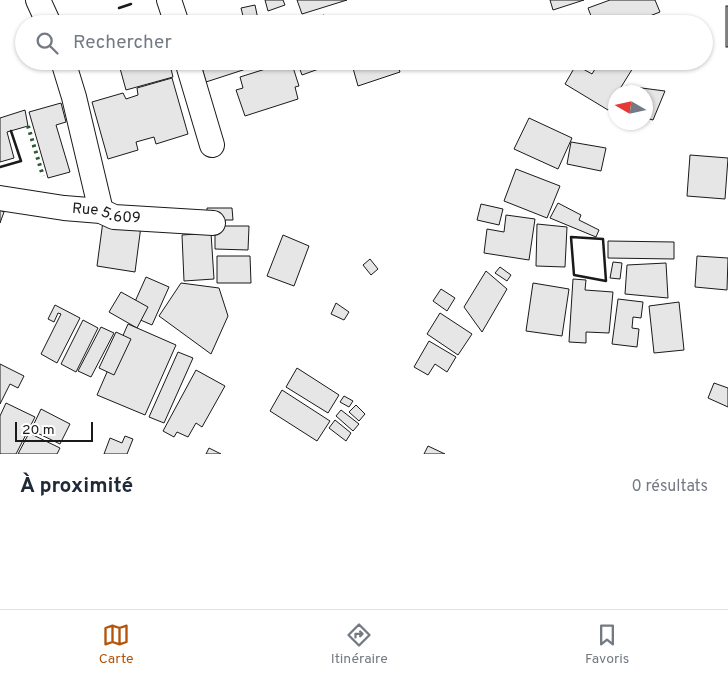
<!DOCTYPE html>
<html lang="fr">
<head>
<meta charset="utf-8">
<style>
  body { margin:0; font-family:Overpass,sans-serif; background:#f6f6f7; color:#1f2937 }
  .compass { position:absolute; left:608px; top:85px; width:45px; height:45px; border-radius:50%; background:#fff; box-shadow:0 1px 4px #0004; rotate:279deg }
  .scale { position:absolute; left:15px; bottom:12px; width:78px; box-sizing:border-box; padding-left:5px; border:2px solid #1a1a1a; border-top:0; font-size:14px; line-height:18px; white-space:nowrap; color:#1a1a1a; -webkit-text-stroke:4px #fff; paint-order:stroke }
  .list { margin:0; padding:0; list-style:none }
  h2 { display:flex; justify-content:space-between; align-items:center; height:65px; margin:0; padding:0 20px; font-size:21px }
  h2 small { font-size:16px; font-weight:400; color:#747a83 }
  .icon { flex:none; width:28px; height:28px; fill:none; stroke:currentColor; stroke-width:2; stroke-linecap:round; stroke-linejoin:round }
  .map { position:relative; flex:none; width:728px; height:454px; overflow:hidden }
  .search { position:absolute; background:#fff; box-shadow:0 1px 4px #0004; left:15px; right:15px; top:15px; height:55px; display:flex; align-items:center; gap:12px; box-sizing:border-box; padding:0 18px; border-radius:28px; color:#747a83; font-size:19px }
  .sheet { height:155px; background:#fff }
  nav { display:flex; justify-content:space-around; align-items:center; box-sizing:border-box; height:70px; border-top:1px solid #e0e1e3; background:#fff; font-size:14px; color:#747a83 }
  nav a { display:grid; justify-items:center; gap:2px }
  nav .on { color:#b45309 }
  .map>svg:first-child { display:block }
</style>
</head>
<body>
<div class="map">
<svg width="728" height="454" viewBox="0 0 728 454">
  <rect width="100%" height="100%" fill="#fff"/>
  <g fill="#e6e6e6" stroke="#1a1a1a">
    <path d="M265 0H283L285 5 268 11Z"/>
    <path d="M297 0H347L302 14Z"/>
    <path d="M550 0H584L553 10Z"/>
    <path d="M610 0H655L660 12 629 24H594L588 8Z"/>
    <path d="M255 5 259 24H245L241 8Z"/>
    <rect x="726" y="6" width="2" height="41"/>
    <path d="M324 15 326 24H294Z"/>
    <path d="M566 18 568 24H549V23Z"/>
    <path d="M92 19 93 24H81L86 20Z"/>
    <path d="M118 61H169L173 77 126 90Z"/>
    <path d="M200 61H244L246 69 206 82Z"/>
    <path d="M249 61H269L250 67Z"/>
    <path d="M291 61 299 86 295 87 298 99 245 116 236 90 243 88 240 77Z"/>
    <path d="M297 61H338V62L302 75Z"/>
    <path d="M351 61H396L400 72 358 86Z"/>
    <path d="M600 61H633L636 63 618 92H616V97L608 110 565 84 576 65 592 74Z"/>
    <path d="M172 78 188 134 156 144 154 137 136 142 138 150 108 159 92 102 123 93 126 99 138 95 137 88Z"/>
    <path d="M626 86 665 91 653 120 646 118V92H623Z"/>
    <path d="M61 103 66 122 56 125 70 172 48 178 29 112Z"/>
    <path d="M25 110 28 126 7 132 14 158 0 162V118Z"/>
    <path d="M529 118 572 138 558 169 514 149Z"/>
    <path d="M571 142 606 148 601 171 567 164Z"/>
    <path d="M690 155 728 158 725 199 687 196Z"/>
    <path d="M516 169 560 186 547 218 504 201Z"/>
    <path d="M558 203 581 215 579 220 599 230 596 237 550 218Z"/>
    <path d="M481 204 503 209 499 225 477 220Z"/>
    <path d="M207 208H232L233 220H207Z"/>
    <path d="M0 210 4 212 0 223Z"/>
    <path d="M506 215 535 219 529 260 484 253 487 229 504 232Z"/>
    <path d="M103 221 141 226 135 272 97 266Z"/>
    <path d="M537 224 567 227 565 267 536 266Z"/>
    <path d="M215 226H249L248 250 215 249Z"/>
    <path d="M211 233 214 279 184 281 182 235Z"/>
    <path d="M283 235 309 246 294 286 267 276Z"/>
    <path d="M608 241 674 242V259L608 258Z"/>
    <path d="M217 256H250L251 283H217Z"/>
    <path d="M697 256 728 258 727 290 695 287Z"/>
    <path d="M370 259 378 269 371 275 363 265Z"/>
    <path d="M613 262 622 263 620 279 610 278Z"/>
    <path d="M666 263 668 298 625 294 627 265Z"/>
    <path d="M500 267 511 275 507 281 495 273Z"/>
    <path d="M486 271 507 289 482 332 464 307Z"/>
    <path d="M146 277 169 287 152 325 129 315Z"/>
    <path d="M573 279 586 280 585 290 613 292 609 333 586 332V343L569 342Z"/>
    <path d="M181 283 219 288 228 316 211 354 159 316Z"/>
    <path d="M533 283 569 289 562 336 526 331Z"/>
    <path d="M441 289 455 298 447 311 433 301Z"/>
    <path d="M121 292 148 307 137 328 109 312Z"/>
    <path d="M618 299 643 302 641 318 633 317 632 328 639 329 637 347 612 344Z"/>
    <path d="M679 302 684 350 654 353 649 306Z"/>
    <path d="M336 303 349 312 344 320 331 314Z"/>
    <path d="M55 305 80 318 57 363 41 354 61 314 58 313 54 322 48 319Z"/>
    <path d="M440 313 472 334 458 355 427 334Z"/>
    <path d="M83 320 98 328 76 372 61 364Z"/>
    <path d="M128 324 176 345 145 415 97 395Z"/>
    <path d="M101 327 114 333 91 377 78 371Z"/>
    <path d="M116 332 131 339 114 375 99 368Z"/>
    <path d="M429 341 456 357 447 372 435 364 428 375 414 367Z"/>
    <path d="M178 352 193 358 164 423 149 417Z"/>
    <path d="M0 364 24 376 18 388 10 384 0 404Z"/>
    <path d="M297 368 339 395 328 413 286 387Z"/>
    <path d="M196 370 225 386 202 427 196 423 188 437 177 432 174 437 163 431Z"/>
    <path d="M714 383 728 388V407L708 398Z"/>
    <path d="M282 390 330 421 317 441 270 411Z"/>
    <path d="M344 396 353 401 349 407 340 402Z"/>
    <path d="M6 403 35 417 16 454H0V416Z"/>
    <path d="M356 405 365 414 359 421 349 412Z"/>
    <path d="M41 409 70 424 60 444 31 430Z"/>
    <path d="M341 410 359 424 353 431 336 416Z"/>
    <path d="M335 420 351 433 346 441 329 428Z"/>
    <path d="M29 433 60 448 57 454H18Z"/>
    <path d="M125 436 133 439 127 454H104L110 438 122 443Z"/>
    <path d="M428 446 445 454H424Z"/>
    <path d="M209 448 221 454H206Z"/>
  </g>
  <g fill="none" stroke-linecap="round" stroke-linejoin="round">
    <defs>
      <g id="minor">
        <path d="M38 0 49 24"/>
        <path d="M169 0 177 24"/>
        <path d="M63 61 74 97 101 211"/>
        <path d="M187 61 212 145"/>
        <path id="s1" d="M0 198 64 208 101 211 114 217 213 223"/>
      </g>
    </defs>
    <use href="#minor" stroke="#1a1a1a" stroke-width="26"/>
    <use href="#minor" stroke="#fff" stroke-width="24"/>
    <path stroke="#2b5a34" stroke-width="4" stroke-dasharray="2.5 4" stroke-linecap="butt" d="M28 126 43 176"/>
    <g stroke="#1a1a1a" stroke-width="2.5">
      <path d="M119 8 131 4"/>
      <path d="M0 167 21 161 11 131"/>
      <path d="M571 237 603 239 606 281 574 275Z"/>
    </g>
  </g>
  <g text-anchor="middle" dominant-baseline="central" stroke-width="4" stroke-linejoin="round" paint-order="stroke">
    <g font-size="15" fill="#1a1a1a" stroke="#fff">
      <text stroke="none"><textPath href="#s1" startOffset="108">Rue 5.609</textPath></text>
    </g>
  </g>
</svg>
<svg class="compass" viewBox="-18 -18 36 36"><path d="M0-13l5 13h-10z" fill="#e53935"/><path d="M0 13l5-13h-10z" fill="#747a83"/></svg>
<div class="scale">20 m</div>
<div class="search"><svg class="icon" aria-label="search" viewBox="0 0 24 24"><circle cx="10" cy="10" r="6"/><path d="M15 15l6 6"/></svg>Rechercher</div>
</div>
<section class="sheet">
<h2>À proximité<small>0 résultats</small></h2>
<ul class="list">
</ul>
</section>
<nav>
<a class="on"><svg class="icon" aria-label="map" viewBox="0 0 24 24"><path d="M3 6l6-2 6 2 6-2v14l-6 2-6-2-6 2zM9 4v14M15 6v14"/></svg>Carte</a>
<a><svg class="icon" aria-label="directions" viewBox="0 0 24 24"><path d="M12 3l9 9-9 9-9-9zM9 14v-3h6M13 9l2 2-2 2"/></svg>Itinéraire</a>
<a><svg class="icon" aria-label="saved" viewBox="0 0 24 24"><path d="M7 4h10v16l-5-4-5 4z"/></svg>Favoris</a>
</nav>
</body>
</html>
